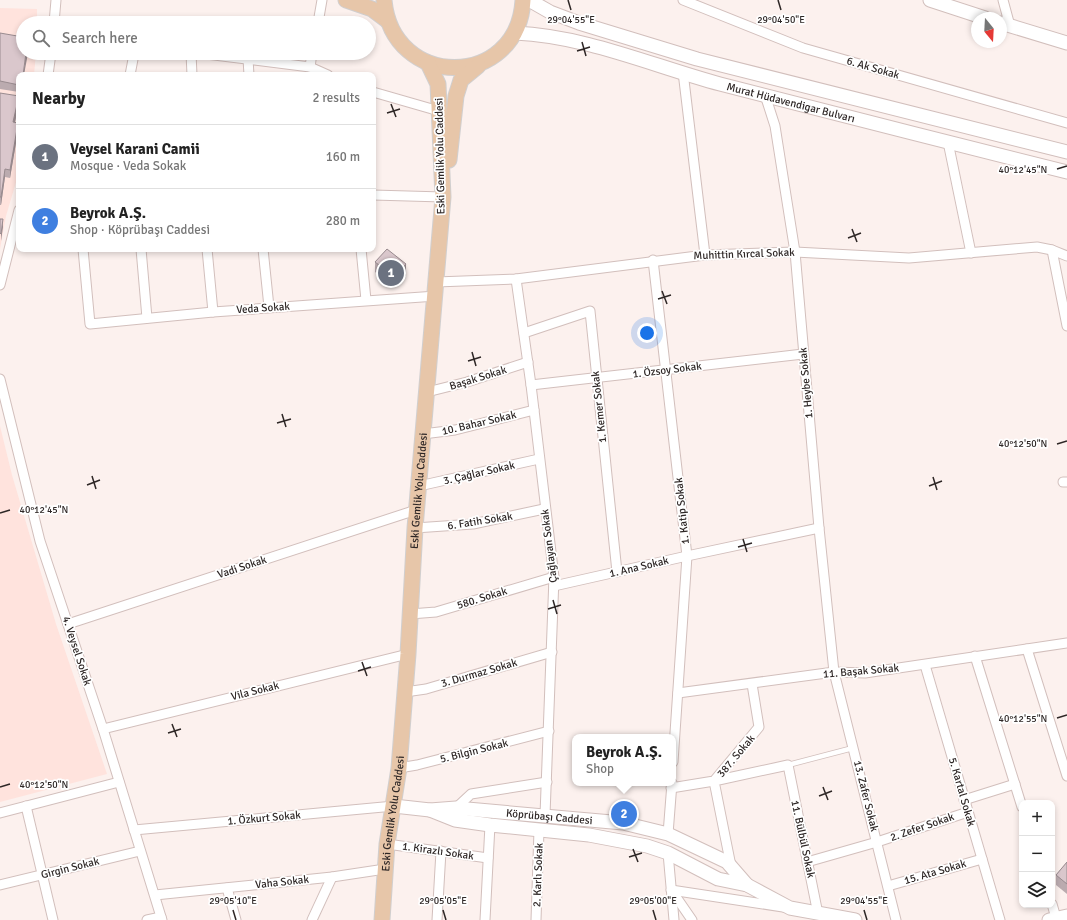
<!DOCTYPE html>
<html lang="en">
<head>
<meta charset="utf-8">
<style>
  body { margin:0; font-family:Signika,sans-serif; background:#f2f2f2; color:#222 }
  .controls { position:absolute; right:12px; bottom:12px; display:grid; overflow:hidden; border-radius:8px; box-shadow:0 2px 6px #0003 }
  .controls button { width:36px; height:36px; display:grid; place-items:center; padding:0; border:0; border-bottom:1px solid #e0e0e0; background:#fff; color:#222; font:20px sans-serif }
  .compass { position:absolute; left:971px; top:12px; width:36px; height:36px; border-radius:50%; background:#fff; box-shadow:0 2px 6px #0003; rotate:162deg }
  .you { position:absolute; left:647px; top:333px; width:14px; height:14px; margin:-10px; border:3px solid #fff; border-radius:50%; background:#1a73e8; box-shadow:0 0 0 6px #1a73e833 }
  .badge { display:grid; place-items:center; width:26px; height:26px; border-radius:50%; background:#111827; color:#fff; font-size:13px; font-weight:700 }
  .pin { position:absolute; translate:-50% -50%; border:2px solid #fff; box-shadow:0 1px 4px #0006 }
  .popup { position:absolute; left:572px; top:734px; width:104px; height:52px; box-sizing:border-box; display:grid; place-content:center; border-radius:8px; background:#fff; filter:drop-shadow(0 1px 3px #0005); font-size:13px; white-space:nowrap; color:#767676 }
  .popup b { font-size:15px; color:#222 }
  .popup::after { content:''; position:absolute; left:50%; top:100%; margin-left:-8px; border:8px solid transparent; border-top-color:#fff }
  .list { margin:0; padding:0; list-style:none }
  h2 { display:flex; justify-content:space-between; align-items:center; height:52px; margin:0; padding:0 16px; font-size:17px }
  h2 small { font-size:13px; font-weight:400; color:#767676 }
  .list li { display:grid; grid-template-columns:26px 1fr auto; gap:12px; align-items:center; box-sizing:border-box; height:64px; padding:0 16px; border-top:1px solid #e0e0e0 }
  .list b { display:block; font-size:15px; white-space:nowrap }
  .list p { margin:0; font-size:13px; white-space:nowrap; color:#767676 }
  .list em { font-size:13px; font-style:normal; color:#767676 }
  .icon { flex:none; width:22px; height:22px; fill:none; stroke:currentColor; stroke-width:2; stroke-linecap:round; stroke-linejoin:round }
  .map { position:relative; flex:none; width:1067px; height:920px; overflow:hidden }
  .search { position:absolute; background:#fff; box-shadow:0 2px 6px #0003; left:16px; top:16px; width:360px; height:44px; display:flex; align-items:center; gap:10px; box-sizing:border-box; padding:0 14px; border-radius:22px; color:#767676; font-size:15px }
  .panel { position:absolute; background:#fff; box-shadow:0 2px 6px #0003; left:16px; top:72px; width:360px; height:180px; border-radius:8px }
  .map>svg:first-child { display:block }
</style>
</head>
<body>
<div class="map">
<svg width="1067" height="920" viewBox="0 0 1067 920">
  <rect width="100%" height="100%" fill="#fcf1ee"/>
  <g fill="#ffe3dd">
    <path d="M0 8 37 9V23H23V53H36L34 75H19V172L6 216 0 249Z"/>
    <path d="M0 426 12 475 56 624 107 774 0 802Z"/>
  </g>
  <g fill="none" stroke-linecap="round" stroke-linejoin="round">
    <defs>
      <path id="lane" d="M788 765 853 748"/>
      <g id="street">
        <path d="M683 0 803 48 1067 123"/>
        <path d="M1003 0 1010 26"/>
        <path d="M54 23 56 0"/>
        <path d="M318 23 322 0"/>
        <path d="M191 53 192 75"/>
        <path d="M198 53 310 67 328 75"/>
        <path d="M248 59 249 75"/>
        <path d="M310 67 312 53"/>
        <path d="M683 72 705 255"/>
        <path d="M48 75 51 53"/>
        <path d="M130 75 134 54 139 53"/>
        <path d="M373 92 439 111"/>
        <path d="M765 95 775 126 795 252 819 528 834 672 896 920"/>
        <path d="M948 142 971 253"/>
        <path d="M373 195 443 197"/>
        <path d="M83 249 90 324 213 312 436 296"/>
        <path d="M141 249 147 318"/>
        <path d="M207 249 213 312"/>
        <path d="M263 249 269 307"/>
        <path d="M361 249 366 300"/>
        <path d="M1052 250 1067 326"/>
        <path d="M653 260 687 556 673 762"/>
        <path d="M516 279 531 385 554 577 545 815"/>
        <path d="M436 282 516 279 705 255 795 252 909 258 1037 247 1052 250 1067 256"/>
        <path d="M0 285 19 210"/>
        <path d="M524 333 590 311 617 572"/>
        <path d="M0 379 40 541 103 729 162 920"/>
        <path d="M531 385 803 354"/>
        <path d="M427 392 467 382 528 362"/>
        <path d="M423 434 455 430 534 410"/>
        <path d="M1063 482H1067"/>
        <path d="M419 486 539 459"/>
        <path d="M415 528 473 524 544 509"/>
        <path d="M554 586 687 556 819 528"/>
        <path d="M410 614 436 612 554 577"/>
        <path d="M68 624 416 510"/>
        <path d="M1027 649 1067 776"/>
        <path d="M975 656 1022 807"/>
        <path d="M925 665 1000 920"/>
        <path d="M405 692 426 689 552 652"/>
        <path d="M678 693 834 672 865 673 1067 643"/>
        <path d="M103 729 408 654"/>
        <path d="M399 768 417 765 549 731"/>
        <path d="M671 788 714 781 759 727 752 684"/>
        <path d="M964 800 1015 784"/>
        <path d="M26 806 53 920"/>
        <path d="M456 811V808L471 794 547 782"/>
        <path d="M0 813 119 782"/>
        <path d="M134 830 394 806"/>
        <path d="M668 834 672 783"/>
        <path d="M387 844 488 858"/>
        <path d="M668 853 674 920"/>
        <path d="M807 862 877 842 968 812"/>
        <path d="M731 866 714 781 788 765 818 914"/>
        <path d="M0 885 140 851"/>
        <path d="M888 886 982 859"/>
        <path d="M227 888 236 920"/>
        <path d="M671 890 783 907"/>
        <path d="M672 891 692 920"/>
        <path d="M155 895 332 877 385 869"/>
        <path d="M1052 904 1056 918"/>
        <path d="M147 920 161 917"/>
        <path d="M312 920 332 877"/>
        <path d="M437 920 441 851"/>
        <path d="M485 920 490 825"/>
        <path d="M536 920 539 830"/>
      </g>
      <g id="secondary">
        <path d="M529 0 550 12 579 23 697 59 1067 152"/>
        <path d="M930 0 985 18"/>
        <path d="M1001 23 1067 43"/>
        <path id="s1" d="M515 33C586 36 653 66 720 84 836 114 951 143 1067 172"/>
        <path id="s2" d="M394 806 430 810 456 808 623 823 668 834 727 862 747 885"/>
        <path d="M430 810 455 820 490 825 589 835 647 846 668 853 718 879 747 885 790 908 855 920"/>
        <path d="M1049 920 1067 916"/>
      </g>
      <g id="primary">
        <path d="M346 0 372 9 388 21"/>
        <path d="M384 0C392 90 518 90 523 0"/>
        <path d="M449 160 456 96 461 80 478 66"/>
        <path id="s3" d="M382 920 387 844 399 768 408 654 415 528 443 197 438 84 428 63"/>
      </g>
    </defs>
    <use href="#lane" stroke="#d2bfbc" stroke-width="6"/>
    <use href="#street" stroke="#d2bfbc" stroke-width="11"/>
    <use href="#secondary" stroke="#d2bfbc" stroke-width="15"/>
    <use href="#primary" stroke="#d1cfcf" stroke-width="17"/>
    <use href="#lane" stroke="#fff" stroke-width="4.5"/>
    <use href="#street" stroke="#fff" stroke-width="9"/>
    <use href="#secondary" stroke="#fff" stroke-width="13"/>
    <use href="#primary" stroke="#e7c6a9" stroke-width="15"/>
  </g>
  <g fill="#bbabaf">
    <path d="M0 33 19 75V92L0 89Z"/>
    <path d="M0 93 19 104 15 123 18 131 10 178 5 177 1 205H0Z"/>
    <path d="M375 262 406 275 395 287 375 272Z"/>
    <path d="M1067 862V894L1056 885V875Z"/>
  </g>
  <g fill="#998b8f">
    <path d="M26 53H28L24 75H23Z"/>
    <path d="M19 96V104L13 130V122Z"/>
    <path d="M18 123V131L10 178V170Z"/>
    <path d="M5 169V177L1 205V197Z"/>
    <path d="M3 219V227L1 241V234Z"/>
    <path d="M406 264V275L395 287V277Z"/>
  </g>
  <g fill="#dac7cc" stroke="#998b8f">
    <path d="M0 33 23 37V53H26L23 75H19V85L0 81Z"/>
    <path d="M0 93 19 96 13 122 18 123 10 170 5 169 1 197H0Z"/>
    <path d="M0 219H3L1 234 0 233Z"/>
    <path d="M387 249 406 264 395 277 375 262Z"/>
    <path d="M1067 862V884L1056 875Z"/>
  </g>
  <path fill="none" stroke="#2e2726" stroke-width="1.5" d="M568 0 571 10M778 0 781 10M582 42 586 56M577 51 590 47M391 104 396 117M387 113 400 109M1057 169 1067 166M852 229 857 242M848 238 861 233M662 291 667 304M658 299 671 295M472 352 476 366M468 361 481 357M282 414 286 427M277 423 291 419M1057 444 1067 441M92 476 96 489M933 477 937 490M87 485 100 480M929 486 942 481M0 513 10 510M743 539 747 552M738 547 752 543M553 600 557 614M548 609 561 605M362 662 367 676M358 671 371 667M1057 718 1067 715M172 724 177 737M168 733 181 729M0 787 10 784M823 787 828 800M819 796 832 791M633 849 638 862M629 857 642 853M233 910 236 920M443 910 446 920M653 910 656 920M864 910 867 920"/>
  <g text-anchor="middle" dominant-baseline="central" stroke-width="3.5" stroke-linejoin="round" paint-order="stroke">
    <g font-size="11" fill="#2e2726" stroke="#fff">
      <text transform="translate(873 68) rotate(16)">6. Ak Sokak</text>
      <text stroke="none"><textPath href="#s1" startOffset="285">Murat Hüdavendigar Bulvarı</textPath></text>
      <text transform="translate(440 156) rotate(-91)">Eski Gemlik Yolu Caddesi</text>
      <text transform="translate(744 254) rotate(-2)">Muhittin Kırcal Sokak</text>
      <text transform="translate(263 308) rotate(-4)">Veda Sokak</text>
      <text transform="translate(667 370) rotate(-7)">1. Özsoy Sokak</text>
      <text transform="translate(478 378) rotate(-17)">Başak Sokak</text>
      <text transform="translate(806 383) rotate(-95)">1. Heybe Sokak</text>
      <text transform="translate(599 407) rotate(-96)">1. Kemer Sokak</text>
      <text transform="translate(479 423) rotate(-13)">10. Bahar Sokak</text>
      <text transform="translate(479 473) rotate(-13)">3. Çağlar Sokak</text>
      <text stroke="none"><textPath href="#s3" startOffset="431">Eski Gemlik Yolu Caddesi</textPath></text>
      <text transform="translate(682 511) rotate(-96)">1. Katip Sokak</text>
      <text transform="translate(480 521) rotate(-9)">6. Fatih Sokak</text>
      <text transform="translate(549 546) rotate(-97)">Çağlayan Sokak</text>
      <text transform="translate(242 567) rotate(-18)">Vadi Sokak</text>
      <text transform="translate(639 567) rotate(-13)">1. Ana Sokak</text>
      <text transform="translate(482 598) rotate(-17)">580. Sokak</text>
      <text transform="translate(77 651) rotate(72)">4. Veysel Sokak</text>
      <text transform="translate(861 671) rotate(-5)">11. Başak Sokak</text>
      <text transform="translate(479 673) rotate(-16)">3. Durmaz Sokak</text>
      <text transform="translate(255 691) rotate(-14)">Vila Sokak</text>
      <text transform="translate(474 751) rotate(-14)">5. Bilgin Sokak</text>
      <text transform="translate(736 756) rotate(-50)">387. Sokak</text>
      <text transform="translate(962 792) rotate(74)">5. Kartal Sokak</text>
      <text transform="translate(866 796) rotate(76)">13. Zafer Sokak</text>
      <text stroke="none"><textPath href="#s3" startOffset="107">Eski Gemlik Yolu Caddesi</textPath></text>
      <text stroke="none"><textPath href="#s2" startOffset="156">Köprübaşı Caddesi</textPath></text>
      <text transform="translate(264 818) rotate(-5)">1. Özkurt Sokak</text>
      <text transform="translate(922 827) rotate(-19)">2. Zefer Sokak</text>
      <text transform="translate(803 839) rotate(78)">11. Bülbül Sokak</text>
      <text transform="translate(438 851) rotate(8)">1. Kirazlı Sokak</text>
      <text transform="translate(70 868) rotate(-14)">Girgin Sokak</text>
      <text transform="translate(935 872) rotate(-16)">15. Ata Sokak</text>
      <text transform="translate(538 875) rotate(-88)">2. Karlı Sokak</text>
      <text transform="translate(282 882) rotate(-6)">Vaha Sokak</text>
    </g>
  </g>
  <g font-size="10" text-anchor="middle" fill="#2e2726" stroke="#fff" stroke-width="3.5" stroke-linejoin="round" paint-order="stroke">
    <text x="571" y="23">29°04'55"E</text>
    <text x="781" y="23">29°04'50"E</text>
    <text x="1023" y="173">40°12'45"N</text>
    <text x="1023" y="447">40°12'50"N</text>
    <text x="44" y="513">40°12'45"N</text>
    <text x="1023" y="722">40°12'55"N</text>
    <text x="44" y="788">40°12'50"N</text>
    <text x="233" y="904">29°05'10"E</text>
    <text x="443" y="904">29°05'05"E</text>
    <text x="653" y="904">29°05'00"E</text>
    <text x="864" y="904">29°04'55"E</text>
  </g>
</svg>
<div class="controls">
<button>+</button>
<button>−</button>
<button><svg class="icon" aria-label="layers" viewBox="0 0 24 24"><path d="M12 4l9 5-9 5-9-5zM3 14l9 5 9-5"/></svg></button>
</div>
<svg class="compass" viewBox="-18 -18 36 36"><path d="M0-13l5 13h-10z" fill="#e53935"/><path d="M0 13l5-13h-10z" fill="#767676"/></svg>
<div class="you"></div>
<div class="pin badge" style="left:391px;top:273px;background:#6b7280">1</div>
<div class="pin badge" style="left:624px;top:814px;background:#3f7fe0">2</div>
<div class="popup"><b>Beyrok A.Ş.</b>Shop</div>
<div class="search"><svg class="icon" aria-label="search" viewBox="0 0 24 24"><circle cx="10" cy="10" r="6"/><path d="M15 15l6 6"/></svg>Search here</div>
<section class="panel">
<h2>Nearby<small>2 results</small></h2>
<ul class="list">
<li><span class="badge" style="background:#6b7280">1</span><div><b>Veysel Karani Camii</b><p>Mosque · Veda Sokak</p></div><em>160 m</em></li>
<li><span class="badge" style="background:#3f7fe0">2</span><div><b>Beyrok A.Ş.</b><p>Shop · Köprübaşı Caddesi</p></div><em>280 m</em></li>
</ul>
</section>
</div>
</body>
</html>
